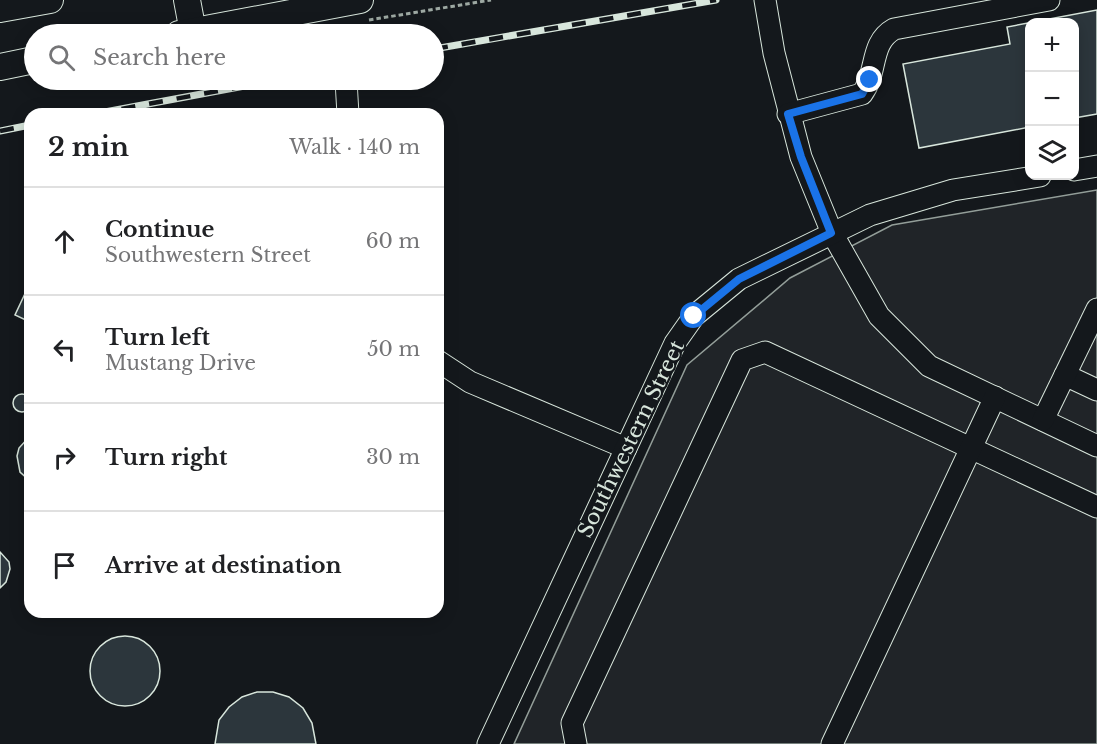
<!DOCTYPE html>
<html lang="en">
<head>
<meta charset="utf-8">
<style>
  body { margin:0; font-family:"Libre Baskerville",serif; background:#f6f6f6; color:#202124 }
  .controls { position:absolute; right:18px; top:18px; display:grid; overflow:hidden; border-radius:12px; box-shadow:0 3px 15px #0003 }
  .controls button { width:54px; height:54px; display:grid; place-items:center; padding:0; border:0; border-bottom:2px solid #e0e0e0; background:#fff; color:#202124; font:30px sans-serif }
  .stop { position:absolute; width:18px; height:18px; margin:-14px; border:4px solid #1a73e8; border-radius:50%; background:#fff }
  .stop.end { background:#1a73e8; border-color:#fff; box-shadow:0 2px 6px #0008 }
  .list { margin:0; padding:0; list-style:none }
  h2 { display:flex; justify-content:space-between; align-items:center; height:78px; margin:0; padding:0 24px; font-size:26px }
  h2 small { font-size:20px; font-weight:400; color:#757577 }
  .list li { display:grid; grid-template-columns:39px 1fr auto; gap:18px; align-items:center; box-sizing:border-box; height:108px; padding:0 24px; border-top:2px solid #e0e0e0 }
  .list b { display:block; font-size:22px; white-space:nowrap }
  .list p { margin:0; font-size:20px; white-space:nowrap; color:#757577 }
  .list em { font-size:20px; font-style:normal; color:#757577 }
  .icon { flex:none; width:33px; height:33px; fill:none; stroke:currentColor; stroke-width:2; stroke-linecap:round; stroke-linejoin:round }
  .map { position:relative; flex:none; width:1097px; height:744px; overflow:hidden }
  .search { position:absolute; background:#fff; box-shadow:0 3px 15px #0003; left:24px; top:24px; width:420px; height:66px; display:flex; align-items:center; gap:15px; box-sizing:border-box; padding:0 21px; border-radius:33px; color:#757577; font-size:22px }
  .panel { position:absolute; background:#fff; box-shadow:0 3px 15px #0003; left:24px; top:108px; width:420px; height:510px; border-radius:18px }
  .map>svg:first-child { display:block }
</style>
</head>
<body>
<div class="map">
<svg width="1097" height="744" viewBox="0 0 1097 744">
  <rect width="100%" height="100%" fill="#14181c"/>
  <path fill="#202428" stroke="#939e99" stroke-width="1.5" d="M1097 190V744H514L687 365 790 278 892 225Z"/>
  <g fill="#2c363c" stroke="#d8e6dc" stroke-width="1.5">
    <path d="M1097 10V114L1074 118V22H1030V127L919 148 903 64 1010 44 1007 27Z"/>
    <path d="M30 283V322L15 315Z"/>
    <circle cx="22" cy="403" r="9"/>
    <path d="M30 436V481L20 472 17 456 19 448Z"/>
    <path d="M0 552 9 562 10 569 6 582 0 588Z"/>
    <circle cx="125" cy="671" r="35"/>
    <path d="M257 692H273L289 697 303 708 312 723 316 744H215L219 720 229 707 242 697Z"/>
  </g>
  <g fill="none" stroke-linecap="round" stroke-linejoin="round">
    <defs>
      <g id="minor">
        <path d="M765 0 774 53 801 157 832 233 879 316 929 366 1097 446"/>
        <path d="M346 81 348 114"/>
        <path d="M788 114 862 94C878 73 869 43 894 29L1049 0"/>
        <path d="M1074 170 1097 166"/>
        <path d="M438 361 470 382 626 448"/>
        <path d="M1065 375 1097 390"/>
        <path d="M1043 420 1097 309"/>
        <path d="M488 744 675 343 694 316 739 279 870 215 953 190 1040 176"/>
        <path d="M576 744 572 723 742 360 765 352 1097 507"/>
        <path d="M832 744 995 397"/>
      </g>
      <g id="major">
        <path d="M187 0 193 32"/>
        <path d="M0 9 50 0"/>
        <path d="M179 34 360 0"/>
        <path d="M0 67 34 60"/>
      </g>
    </defs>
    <use href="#minor" stroke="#d8e6dc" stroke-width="23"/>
    <use href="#major" stroke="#d8e6dc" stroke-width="28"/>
    <g stroke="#9da8a2" stroke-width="3" stroke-dasharray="4.5 3" stroke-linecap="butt">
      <path d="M369 20 491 0"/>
      <path d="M40 82 53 80"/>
    </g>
    <use href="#minor" stroke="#14181c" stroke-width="21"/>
    <use href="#major" stroke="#14181c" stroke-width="26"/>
    <defs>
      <g id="rail">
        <path d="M434 49 716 0"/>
        <path d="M94 114 277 80"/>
        <path d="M0 131 30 125"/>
      </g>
    </defs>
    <use href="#rail" stroke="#d8e6dc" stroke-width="7"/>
    <use href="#rail" stroke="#14181c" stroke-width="4.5" stroke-dasharray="14" stroke-linecap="butt"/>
  </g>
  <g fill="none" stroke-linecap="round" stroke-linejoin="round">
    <path stroke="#1a73e8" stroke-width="8" d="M694 316 739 279 831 233 801 157 788 114 862 94 870 80"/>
  </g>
  <g text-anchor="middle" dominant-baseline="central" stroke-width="4.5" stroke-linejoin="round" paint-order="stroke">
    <g font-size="21" fill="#d8e6dc" stroke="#14181c">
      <text transform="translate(631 439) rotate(-64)">Southwestern Street</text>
    </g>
  </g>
</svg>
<div class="controls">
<button>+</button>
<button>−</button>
<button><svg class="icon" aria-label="layers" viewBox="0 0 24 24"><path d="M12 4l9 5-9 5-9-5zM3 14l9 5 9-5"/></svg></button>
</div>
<div class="stop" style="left:694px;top:316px"></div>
<div class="stop end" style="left:870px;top:80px"></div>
<div class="search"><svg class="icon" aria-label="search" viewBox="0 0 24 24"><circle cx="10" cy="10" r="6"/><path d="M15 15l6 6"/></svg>Search here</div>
<section class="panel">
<h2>2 min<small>Walk · 140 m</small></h2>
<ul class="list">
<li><svg class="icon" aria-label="ahead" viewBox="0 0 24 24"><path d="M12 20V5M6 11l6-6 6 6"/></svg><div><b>Continue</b><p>Southwestern Street</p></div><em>60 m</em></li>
<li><svg class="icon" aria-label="left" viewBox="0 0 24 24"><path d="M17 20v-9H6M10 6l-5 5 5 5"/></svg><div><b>Turn left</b><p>Mustang Drive</p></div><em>50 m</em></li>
<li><svg class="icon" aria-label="right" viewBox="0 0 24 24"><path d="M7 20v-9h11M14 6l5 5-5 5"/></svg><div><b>Turn right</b></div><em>30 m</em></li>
<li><svg class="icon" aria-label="arrive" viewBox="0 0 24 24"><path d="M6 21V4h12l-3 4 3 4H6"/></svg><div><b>Arrive at destination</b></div></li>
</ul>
</section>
</div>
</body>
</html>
